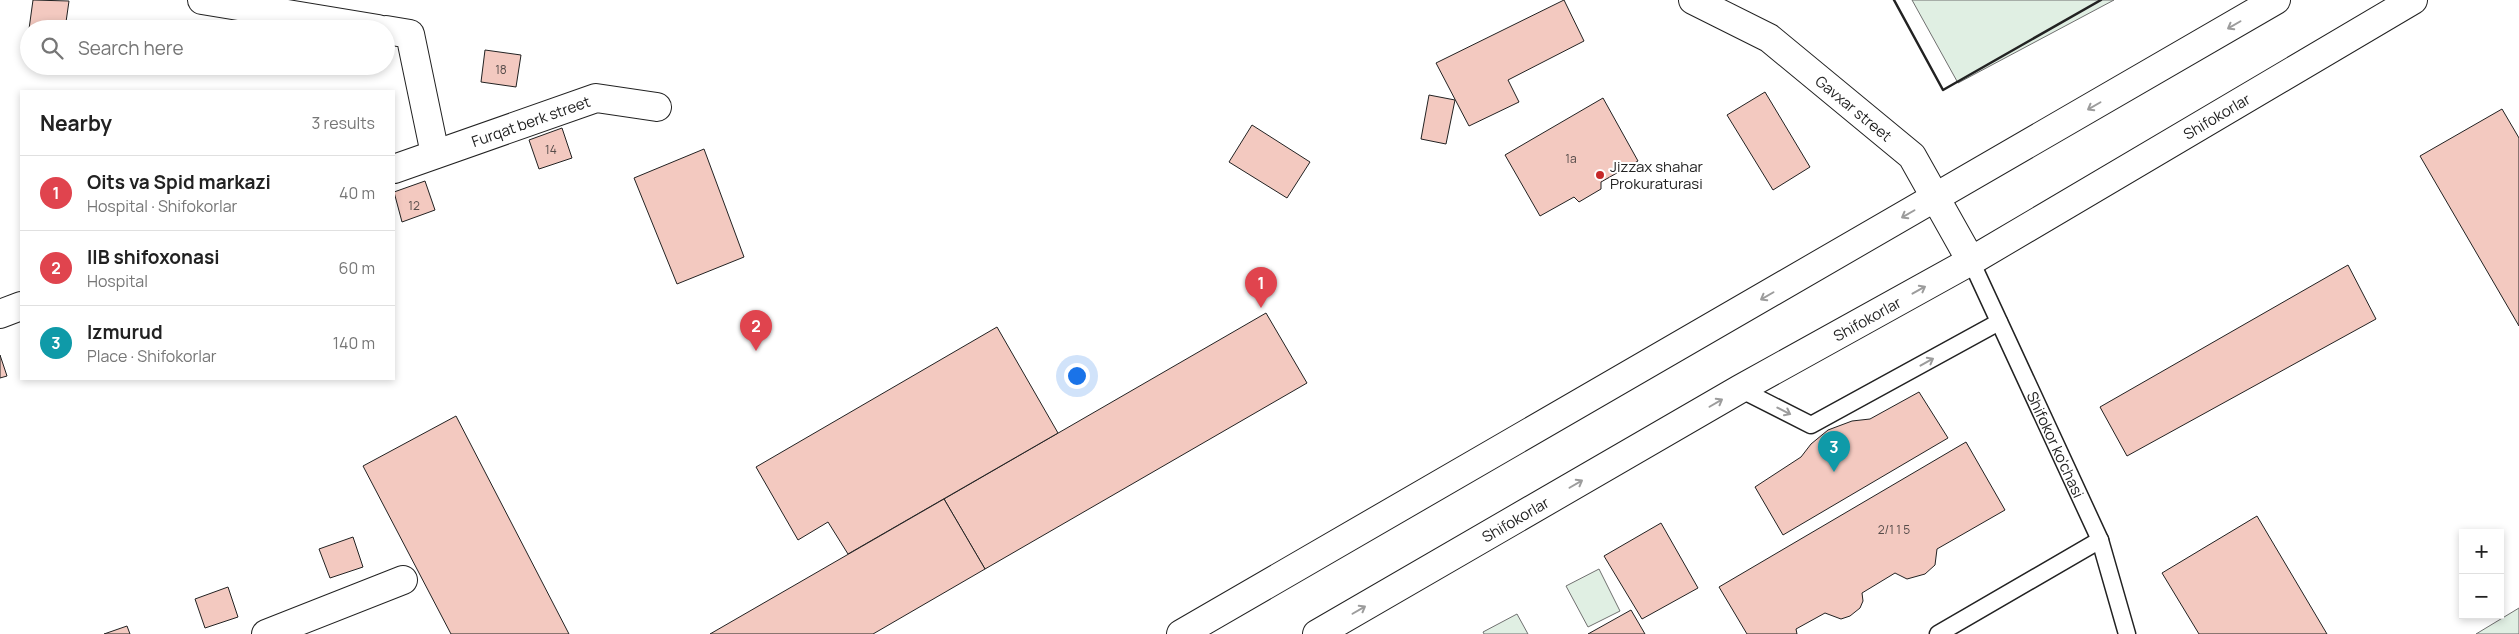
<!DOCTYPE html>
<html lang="en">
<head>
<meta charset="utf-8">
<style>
  body { margin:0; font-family:Manrope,sans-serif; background:#f2f2f2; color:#222 }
  .controls { position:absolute; right:15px; bottom:15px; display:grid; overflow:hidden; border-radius:0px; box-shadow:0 2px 8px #0003 }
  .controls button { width:45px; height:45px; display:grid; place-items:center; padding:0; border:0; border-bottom:1px solid #e0e0e0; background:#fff; color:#222; font:25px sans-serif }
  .you { position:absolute; left:1076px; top:375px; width:18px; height:18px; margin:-12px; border:4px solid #fff; border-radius:50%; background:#1a73e8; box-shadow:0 0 0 8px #1a73e833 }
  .badge { display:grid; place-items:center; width:32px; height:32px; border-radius:50%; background:#0b8043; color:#fff; font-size:16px; font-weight:700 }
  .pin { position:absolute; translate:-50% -41px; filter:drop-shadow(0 1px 2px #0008) }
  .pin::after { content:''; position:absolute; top:26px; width:18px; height:15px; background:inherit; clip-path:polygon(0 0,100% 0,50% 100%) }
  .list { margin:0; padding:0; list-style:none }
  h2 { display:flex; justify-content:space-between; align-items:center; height:65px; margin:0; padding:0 20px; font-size:21px }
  h2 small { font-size:16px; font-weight:400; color:#767676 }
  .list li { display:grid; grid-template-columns:32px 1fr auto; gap:15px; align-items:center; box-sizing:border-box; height:75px; padding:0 20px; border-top:1px solid #e0e0e0 }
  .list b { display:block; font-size:19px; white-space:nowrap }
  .list p { margin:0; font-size:16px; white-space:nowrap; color:#767676 }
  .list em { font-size:16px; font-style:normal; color:#767676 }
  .icon { flex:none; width:28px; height:28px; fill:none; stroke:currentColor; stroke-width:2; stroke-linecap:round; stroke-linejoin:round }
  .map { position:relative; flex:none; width:2519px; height:634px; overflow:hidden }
  .search { position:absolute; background:#fff; box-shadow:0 2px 8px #0003; left:20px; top:20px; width:375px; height:55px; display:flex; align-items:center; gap:12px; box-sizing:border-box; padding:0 18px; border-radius:28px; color:#767676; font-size:19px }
  .panel { position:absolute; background:#fff; box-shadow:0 2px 8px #0003; left:20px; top:90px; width:375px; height:290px; border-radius:0px }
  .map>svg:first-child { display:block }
</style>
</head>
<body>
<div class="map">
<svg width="2519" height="634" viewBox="0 0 2519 634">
  <rect width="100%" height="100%" fill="#fff"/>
  <g fill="#e0efe3" stroke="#6f6f6f">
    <path d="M1912 0H2114L1958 83Z"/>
    <path d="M1599 569 1620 611 1588 627 1566 586Z"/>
    <path d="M2519 608V634H2476Z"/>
    <path d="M1517 614 1528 634H1484L1483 632Z"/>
  </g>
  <g fill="#f3c9c0" stroke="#222">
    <path d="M33 0 69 1 65 29H29Z"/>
    <path d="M1564 0 1584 41 1508 80 1519 102 1469 126 1436 63Z"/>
    <path d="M485 50 521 55 516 87 481 82Z"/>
    <path d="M1765 92 1810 167 1773 190 1727 115Z"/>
    <path d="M1429 95 1455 100 1446 144 1421 139Z"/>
    <path d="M1603 98 1638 161 1601 182V189L1579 202 1574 197 1540 216 1505 155Z"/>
    <path d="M2502 109 2519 138V326L2420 156Z"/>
    <path d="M1252 125 1310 162 1287 198 1229 162Z"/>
    <path d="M562 128 572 158 539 169 529 140Z"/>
    <path d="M704 149 744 257 677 284 634 178Z"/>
    <path d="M425 181 435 210 402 222 394 192Z"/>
    <path d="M2348 265 2376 319 2127 456 2100 407Z"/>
    <path d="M1266 313 1307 383 985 569 944 499Z"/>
    <path d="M997 327 1058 433 848 554 828 522 798 540 756 467Z"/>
    <path d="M0 355 7 376 0 378Z"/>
    <path d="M1919 392 1948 438 1783 535 1755 487 1801 457 1811 444 1828 430 1852 421 1870 419Z"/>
    <path d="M456 416 569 634H451L363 466Z"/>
    <path d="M1966 442 2005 510 1937 549 1935 565 1925 574 1907 579 1895 573 1862 593 1863 601 1860 608 1850 616 1841 619 1825 613 1796 629 1797 634H1747L1719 587Z"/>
    <path d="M944 499 985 569 873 634H710Z"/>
    <path d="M2257 516 2327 634H2199L2162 573Z"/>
    <path d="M1661 523 1698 588 1642 619 1604 556Z"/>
    <path d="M353 537 363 567 330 578 319 549Z"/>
    <path d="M228 587 238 617 205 628 195 599Z"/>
    <path d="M1631 610 1645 634H1588Z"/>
    <path d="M127 626 130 634H104Z"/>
  </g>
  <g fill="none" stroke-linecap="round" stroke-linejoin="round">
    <defs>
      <g id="lane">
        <path id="s1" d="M1971 261 2100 540 2127 634"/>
        <path d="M1740 389 1811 425 1999 322"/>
        <path d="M1938 634 2100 540"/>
      </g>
      <g id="street">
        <path d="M202 0 378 29"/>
        <path id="s2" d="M1693 0 1769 38 1912 156 1971 261"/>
        <path d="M386 30 410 34 435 154"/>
        <path id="s3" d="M394 169 596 98 657 107"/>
        <path d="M0 314 21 306"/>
        <path d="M266 634 403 580"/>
      </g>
      <g id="secondary">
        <path d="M1181 634 2276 0"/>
        <path id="s4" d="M1317 634 1740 389 1971 261 2413 0"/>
      </g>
    </defs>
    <use href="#lane" stroke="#222" stroke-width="19"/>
    <use href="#street" stroke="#222" stroke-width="30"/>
    <use href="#secondary" stroke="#222" stroke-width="30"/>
    <use href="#lane" stroke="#fff" stroke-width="16"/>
    <use href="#street" stroke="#fff" stroke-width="28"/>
    <use href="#secondary" stroke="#fff" stroke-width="28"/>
    <path stroke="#222" stroke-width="2.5" d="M1894 0 1943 90 2101 0"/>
  </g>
  <defs><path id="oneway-shaft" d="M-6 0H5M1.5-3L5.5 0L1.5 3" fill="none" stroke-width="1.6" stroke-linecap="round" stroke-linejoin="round" transform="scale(1.25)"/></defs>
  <g stroke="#9c9c9c">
    <use href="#oneway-shaft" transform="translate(2234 25) rotate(150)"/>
    <use href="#oneway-shaft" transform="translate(2094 106) rotate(150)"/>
    <use href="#oneway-shaft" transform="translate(1908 214) rotate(150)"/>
    <use href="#oneway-shaft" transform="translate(1919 290) rotate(-29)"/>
    <use href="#oneway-shaft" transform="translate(1767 296) rotate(150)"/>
    <use href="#oneway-shaft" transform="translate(1927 362) rotate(-29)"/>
    <use href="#oneway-shaft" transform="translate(1716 403) rotate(-30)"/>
    <use href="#oneway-shaft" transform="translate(1784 411) rotate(27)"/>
    <use href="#oneway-shaft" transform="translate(1576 484) rotate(-30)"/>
    <use href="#oneway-shaft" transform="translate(1359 610) rotate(-30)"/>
  </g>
  <circle fill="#c62828" stroke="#fff" stroke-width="2" cx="1600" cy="175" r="5"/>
  <g text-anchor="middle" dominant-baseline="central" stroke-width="4" stroke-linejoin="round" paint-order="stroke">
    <g font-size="12" fill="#564c4a">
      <text x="501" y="69">18</text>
      <text x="551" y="149">14</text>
      <text x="1571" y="158">1a</text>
      <text x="414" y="205">12</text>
      <text x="1894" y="529">2/1 1 5</text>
    </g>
    <g font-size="15" fill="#222" stroke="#fff">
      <text stroke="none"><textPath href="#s2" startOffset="195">Gavxar street</textPath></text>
      <text stroke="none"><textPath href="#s4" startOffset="1038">Shifokorlar</textPath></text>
      <text stroke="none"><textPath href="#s3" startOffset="145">Furqat berk street</textPath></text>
      <text stroke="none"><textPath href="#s4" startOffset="634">Shifokorlar</textPath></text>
      <text stroke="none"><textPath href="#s1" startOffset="202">Shifokor ko'chasi</textPath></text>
      <text stroke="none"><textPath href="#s4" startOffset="229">Shifokorlar</textPath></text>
    </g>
    <g font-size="15" fill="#222" stroke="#fff" text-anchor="start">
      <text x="1610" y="166">Jizzax shahar<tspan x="1610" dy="17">Prokuraturasi</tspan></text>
    </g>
  </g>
</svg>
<div class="controls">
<button>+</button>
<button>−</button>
</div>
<div class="you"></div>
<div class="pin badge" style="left:1261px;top:308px;background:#e0444e">1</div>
<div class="pin badge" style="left:756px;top:351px;background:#e0444e">2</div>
<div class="pin badge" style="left:1834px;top:472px;background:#0f9aa8">3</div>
<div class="search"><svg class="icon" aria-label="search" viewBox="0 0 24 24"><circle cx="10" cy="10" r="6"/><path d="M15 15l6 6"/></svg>Search here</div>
<section class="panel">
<h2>Nearby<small>3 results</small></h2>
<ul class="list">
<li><span class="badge" style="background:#e0444e">1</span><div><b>Oits va Spid markazi</b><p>Hospital · Shifokorlar</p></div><em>40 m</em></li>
<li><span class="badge" style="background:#e0444e">2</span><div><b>IIB shifoxonasi</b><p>Hospital</p></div><em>60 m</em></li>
<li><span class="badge" style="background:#0f9aa8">3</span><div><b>Izmurud</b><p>Place · Shifokorlar</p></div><em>140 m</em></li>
</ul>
</section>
</div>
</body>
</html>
